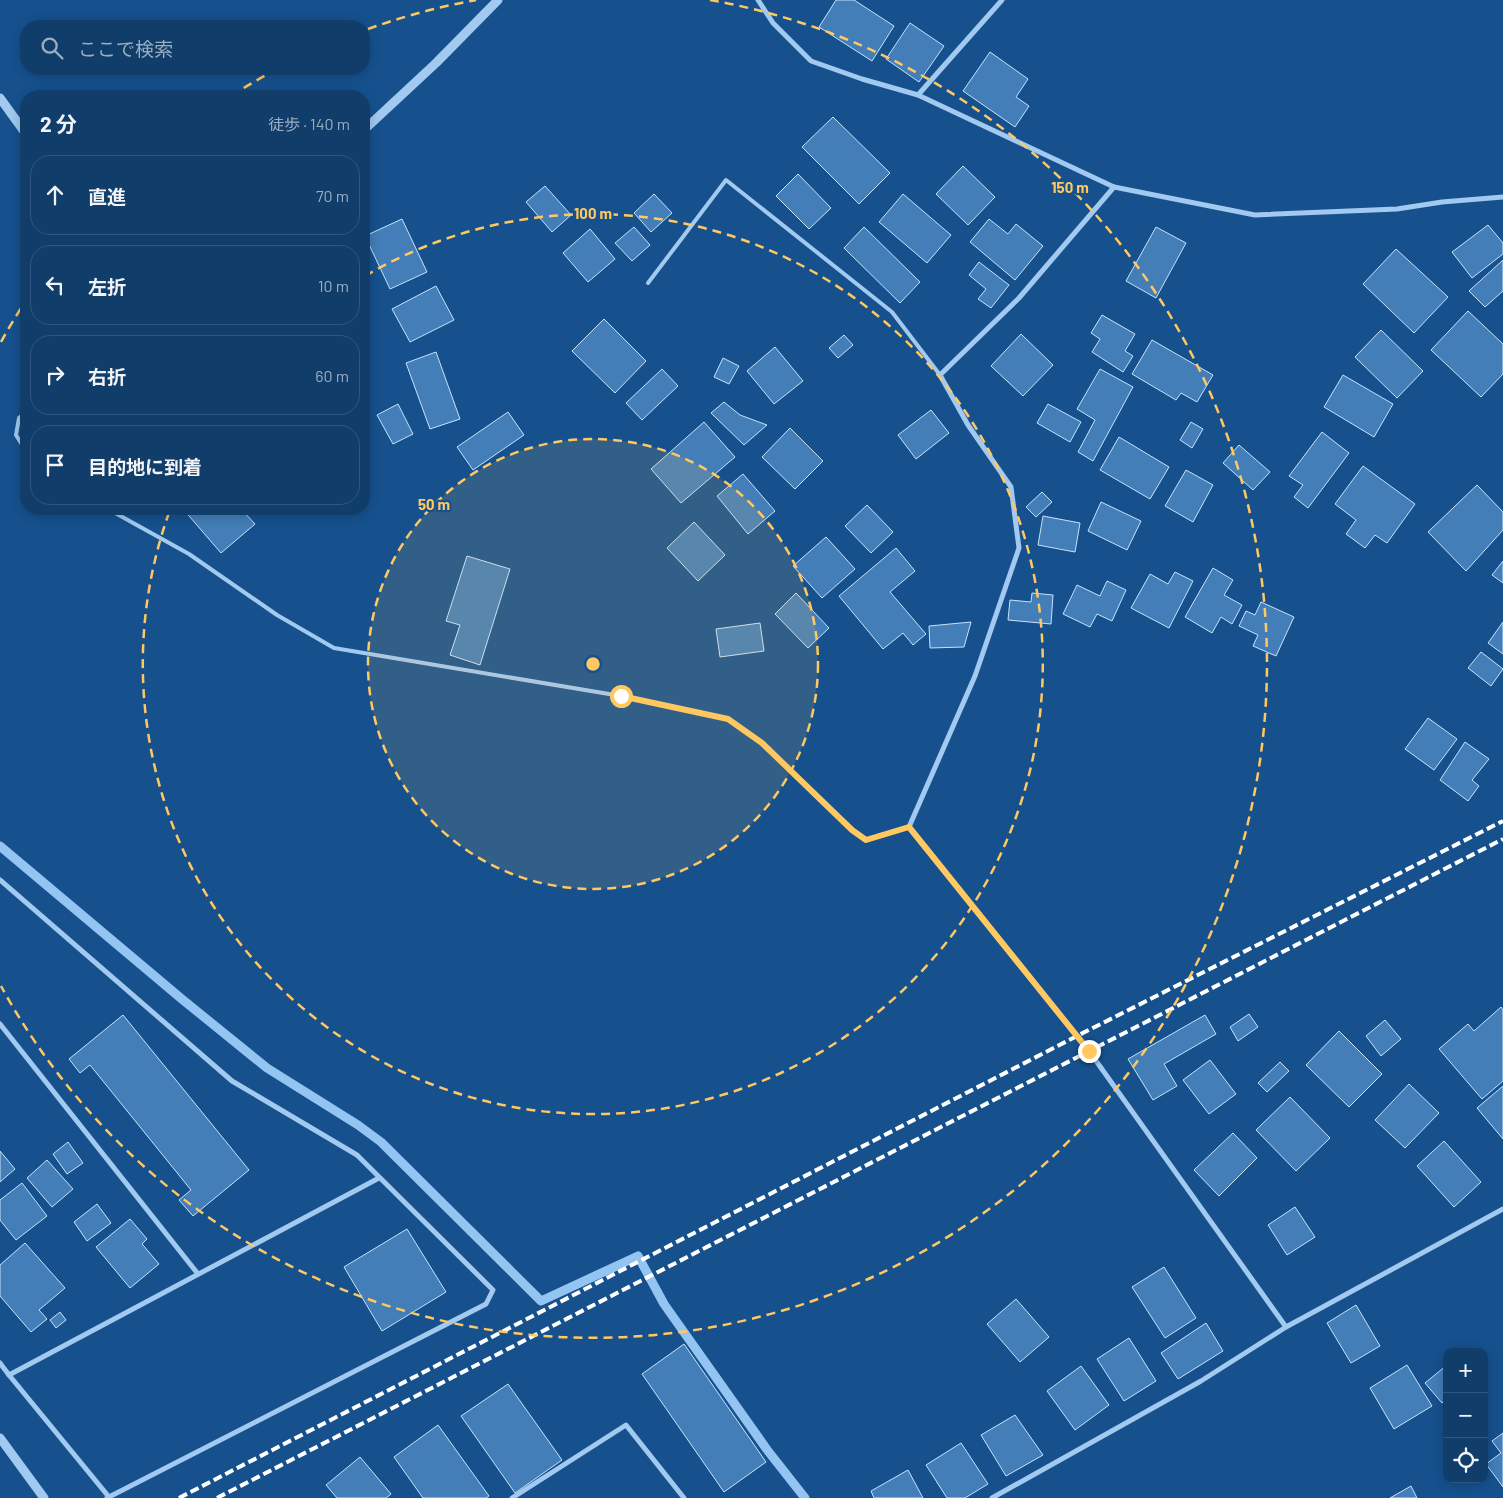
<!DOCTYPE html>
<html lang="ja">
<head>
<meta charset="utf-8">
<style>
  body { margin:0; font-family:Barlow,"Noto Sans JP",sans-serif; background:#1e4872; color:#f1f3f6 }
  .controls { position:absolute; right:15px; bottom:15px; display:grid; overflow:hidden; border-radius:10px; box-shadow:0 2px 12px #0003 }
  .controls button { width:45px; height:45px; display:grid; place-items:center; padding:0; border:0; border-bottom:1px solid #30567e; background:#103d6a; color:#f1f3f6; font:25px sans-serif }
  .stop { position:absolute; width:15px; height:15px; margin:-11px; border:4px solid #ffc860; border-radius:50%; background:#fff }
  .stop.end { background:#ffc860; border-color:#fff; box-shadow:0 1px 5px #0008 }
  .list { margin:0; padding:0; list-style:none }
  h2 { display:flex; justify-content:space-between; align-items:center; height:65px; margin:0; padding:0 20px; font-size:21px }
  h2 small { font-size:16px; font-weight:400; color:#9caec1 }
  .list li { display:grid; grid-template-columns:32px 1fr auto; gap:15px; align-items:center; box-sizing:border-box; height:80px; margin:0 10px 10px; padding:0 10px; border:1px solid #30567e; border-radius:20px }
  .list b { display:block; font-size:19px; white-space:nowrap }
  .list em { font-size:16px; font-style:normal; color:#9caec1 }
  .icon { flex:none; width:28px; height:28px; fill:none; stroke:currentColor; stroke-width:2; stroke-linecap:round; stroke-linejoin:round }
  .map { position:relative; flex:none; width:1503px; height:1498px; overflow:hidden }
  .search { position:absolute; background:#103d6a; box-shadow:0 2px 12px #0003; left:20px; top:20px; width:350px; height:55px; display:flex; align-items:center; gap:12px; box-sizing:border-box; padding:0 18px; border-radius:20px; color:#9caec1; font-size:19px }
  .panel { position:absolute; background:#103d6a; box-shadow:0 2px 12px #0003; left:20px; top:90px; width:350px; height:425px; border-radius:20px }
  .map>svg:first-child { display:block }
</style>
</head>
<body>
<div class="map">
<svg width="1503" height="1498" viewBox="0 0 1503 1498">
  <rect width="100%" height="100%" fill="#16518e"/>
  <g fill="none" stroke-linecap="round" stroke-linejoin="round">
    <path stroke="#94c5f2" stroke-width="9" d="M0 846 183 1000 267 1068 358 1125 381 1142 541 1301 638 1256 664 1304 768 1451 805 1498"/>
  </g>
  <g fill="#437eb8" stroke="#c8e2fb">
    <path d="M836 0H854L894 26 872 61 819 27Z"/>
    <path d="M910 23 944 46 919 82 886 59Z"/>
    <path d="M990 52 1028 79 1016 97 1029 106 1015 127 963 91Z"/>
    <path d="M833 117 890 173 859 204 802 147Z"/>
    <path d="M963 166 995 197 968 225 936 194Z"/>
    <path d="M798 174 831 208 809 229 776 196Z"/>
    <path d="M545 186 571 215 552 232 526 202Z"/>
    <path d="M654 194 672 213 651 232 634 213Z"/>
    <path d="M903 194 951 235 927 263 879 222Z"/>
    <path d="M402 219 427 272 390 289 365 236Z"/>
    <path d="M989 219 1008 234 1016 224 1043 246 1015 280 970 242Z"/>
    <path d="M1488 225 1503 243V254L1472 278 1452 252Z"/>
    <path d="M634 227 650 245 632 261 615 243Z"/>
    <path d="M864 227 920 282 900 303 844 248Z"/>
    <path d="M1156 227 1186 243 1156 298 1126 281Z"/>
    <path d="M590 229 615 259 588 282 563 253Z"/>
    <path d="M1396 249 1448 297 1414 333 1363 284Z"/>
    <path d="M1503 260V291L1485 307 1469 291Z"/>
    <path d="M979 262 1009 285 991 308 978 299 986 289 969 275Z"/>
    <path d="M436 286 454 320 410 342 392 309Z"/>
    <path d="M1468 311 1503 344V374L1481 397 1431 350Z"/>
    <path d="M1102 315 1135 334 1125 351 1133 356 1123 372 1092 352 1100 339 1091 333Z"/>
    <path d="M604 319 646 361 615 393 572 351Z"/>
    <path d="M1381 330 1423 371 1397 398 1355 357Z"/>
    <path d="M1021 334 1053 365 1023 396 991 366Z"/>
    <path d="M844 335 853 345 838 358 829 348Z"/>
    <path d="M1152 340 1213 375 1197 402 1181 393 1176 400 1132 374Z"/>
    <path d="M775 347 803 381 774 404 747 371Z"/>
    <path d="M436 352 460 419 430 429 406 363Z"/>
    <path d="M723 358 739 366 729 384 714 377Z"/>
    <path d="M662 369 678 386 642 420 626 403Z"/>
    <path d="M1100 369 1133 387 1093 461 1078 452 1095 420 1077 409Z"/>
    <path d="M1343 375 1393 404 1374 437 1324 407Z"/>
    <path d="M724 402 740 415 767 425 744 445 711 413Z"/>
    <path d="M398 404 413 434 393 444 377 415Z"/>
    <path d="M1048 404 1081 422 1070 442 1037 423Z"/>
    <path d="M931 410 949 433 916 459 898 435Z"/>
    <path d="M508 412 524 435 473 470 457 447Z"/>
    <path d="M704 422 735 457 681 503 651 469Z"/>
    <path d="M1191 422 1203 429 1192 448 1180 440Z"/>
    <path d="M790 428 823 461 795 489 762 457Z"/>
    <path d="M1322 432 1349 453 1308 508 1294 497 1303 485 1289 476Z"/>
    <path d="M1119 437 1169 467 1150 499 1100 470Z"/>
    <path d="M1239 445 1270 472 1253 490 1223 463Z"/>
    <path d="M1363 466 1415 504 1387 543 1375 535 1365 548 1346 534 1356 520 1335 504Z"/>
    <path d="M1186 470 1213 485 1193 522 1165 506Z"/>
    <path d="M743 474 775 511 748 534 717 496Z"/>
    <path d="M1477 485 1503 512V530L1466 571 1428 532Z"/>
    <path d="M1042 492 1052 502 1036 517 1026 507Z"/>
    <path d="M1101 502 1141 521 1127 550 1088 531Z"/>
    <path d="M867 505 893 532 871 553 845 526Z"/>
    <path d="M183 509H241L255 524 221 553Z"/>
    <path d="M1043 516 1080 523 1075 552 1038 545Z"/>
    <path d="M694 522 725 555 698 581 667 548Z"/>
    <path d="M826 537 855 569 822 598 793 566Z"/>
    <path d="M896 548 915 571 890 592 926 634 913 645 903 633 883 649 839 596Z"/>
    <path d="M467 556 510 569 480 665 450 655 460 625 446 621Z"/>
    <path d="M1503 561V583L1492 575Z"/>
    <path d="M1213 568 1233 580 1224 595 1242 605 1232 624 1221 617 1212 633 1185 617Z"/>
    <path d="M1175 572 1193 581 1169 628 1131 608 1150 574 1168 584Z"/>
    <path d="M1107 581 1126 590 1112 621 1097 614 1090 627 1063 614 1077 585 1100 596Z"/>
    <path d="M796 593 829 628 808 648 775 614Z"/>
    <path d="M1032 593 1053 595 1051 624 1008 620 1010 600 1031 602Z"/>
    <path d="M1261 602 1294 617 1276 656 1253 646 1258 635 1239 626 1246 611 1255 615Z"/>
    <path d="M971 622 964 647 930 648 929 626Z"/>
    <path d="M1503 622V654L1488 643Z"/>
    <path d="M760 623 764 651 720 657 716 629Z"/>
    <path d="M1481 652 1503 669 1491 686 1468 668Z"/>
    <path d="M1428 718 1457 739 1434 770 1405 749Z"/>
    <path d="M1465 742 1489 759 1472 780 1479 786 1468 801 1440 780Z"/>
    <path d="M1501 1007 1503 1010V1081L1482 1099 1439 1049 1468 1024 1474 1031Z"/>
    <path d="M1249 1014 1258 1027 1238 1041 1230 1027Z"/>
    <path d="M123 1015 249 1170 193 1216 179 1200 191 1190 90 1065 80 1073 69 1059Z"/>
    <path d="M1205 1015 1216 1034 1164 1064 1177 1086 1153 1100 1128 1059Z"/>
    <path d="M1385 1020 1401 1039 1381 1056 1366 1036Z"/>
    <path d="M1339 1031 1382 1074 1349 1107 1306 1065Z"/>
    <path d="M1210 1060 1236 1094 1209 1114 1183 1080Z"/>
    <path d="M1280 1062 1289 1071 1267 1092 1258 1083Z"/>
    <path d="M1409 1084 1439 1113 1405 1148 1375 1120Z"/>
    <path d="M1503 1086V1139L1477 1108Z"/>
    <path d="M1290 1097 1330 1138 1296 1171 1256 1130Z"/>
    <path d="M1233 1133 1257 1158 1219 1196 1194 1170Z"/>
    <path d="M1444 1141 1481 1182 1454 1207 1417 1166Z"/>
    <path d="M68 1142 83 1163 67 1174 53 1154Z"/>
    <path d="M0 1151 15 1169 0 1182Z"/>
    <path d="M47 1160 73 1189 52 1207 27 1178Z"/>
    <path d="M22 1183 47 1216 16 1240 0 1220V1200Z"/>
    <path d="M97 1204 111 1223 87 1241 74 1222Z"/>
    <path d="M1295 1207 1315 1237 1287 1255 1268 1225Z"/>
    <path d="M130 1219 147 1239 142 1244 159 1264 130 1288 96 1247Z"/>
    <path d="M407 1229 446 1292 382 1331 344 1267Z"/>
    <path d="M25 1243 65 1288 39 1310 47 1319 31 1332 0 1296V1265Z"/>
    <path d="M1164 1267 1196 1318 1165 1338 1132 1287Z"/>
    <path d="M1016 1299 1049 1337 1020 1362 987 1324Z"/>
    <path d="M1356 1305 1380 1346 1351 1363 1327 1323Z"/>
    <path d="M60 1312 66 1320 56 1328 50 1320Z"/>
    <path d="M1206 1323 1223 1351 1178 1379 1161 1353Z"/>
    <path d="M1129 1338 1156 1381 1124 1401 1097 1359Z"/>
    <path d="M684 1344 766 1462 724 1492 642 1374Z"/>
    <path d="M1407 1365 1432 1406 1394 1429 1370 1388Z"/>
    <path d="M1447 1365V1399L1442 1403 1425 1383Z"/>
    <path d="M1081 1366 1109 1405 1075 1430 1047 1391Z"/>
    <path d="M508 1384 562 1460 515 1493 461 1416Z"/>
    <path d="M1015 1415 1043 1455 1006 1476 981 1435Z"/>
    <path d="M438 1425 489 1496 486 1498H423L394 1457Z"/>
    <path d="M1503 1433V1487L1486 1464 1501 1453 1492 1441Z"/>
    <path d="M961 1443 988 1484 965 1498H947L926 1465Z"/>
    <path d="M360 1457 391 1494 386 1498H337L326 1485Z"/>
    <path d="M908 1470 923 1498H874L871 1491Z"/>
    <path d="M1411 1486 1417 1498H1390Z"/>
  </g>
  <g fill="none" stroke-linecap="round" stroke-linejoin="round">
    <g stroke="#a2c9f0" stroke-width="4">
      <path d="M648 283 726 180 892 312 940 375"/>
      <path d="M26 413 19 418 16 435 26 451"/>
      <path d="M108 509 189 554 277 615 334 648 621 696 728 719 762 743 852 830 866 840 909 827"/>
    </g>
    <g stroke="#a2c9f0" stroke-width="5">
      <path d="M758 0 773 23 811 61 862 79 918 95 1114 187 1255 215 1397 209 1442 202 1503 197"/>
      <path d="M918 95 1002 0"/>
      <path d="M1114 187 1019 298 940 375 968 425 1011 487 1019 548 975 676 909 827 1089 1051 1286 1327"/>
      <path d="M0 880 232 1081 357 1155 493 1290 486 1304 107 1498"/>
      <path d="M0 1024 198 1274"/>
      <path d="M0 1363 9 1375 109 1497"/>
      <path d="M9 1375 379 1178"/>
      <path d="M512 1498 626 1425 684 1498"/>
      <path d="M992 1498 1201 1381 1286 1327 1503 1209"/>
    </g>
    <g stroke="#a2c9f0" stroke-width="9">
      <path d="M0 98 26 134"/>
      <path d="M364 130 436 63 498 0"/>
      <path d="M0 1438 44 1498"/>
    </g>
    <g stroke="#fff" stroke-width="4" stroke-dasharray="9 4" stroke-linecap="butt">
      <path d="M179 1498 1077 1036 1503 821"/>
      <path d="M217 1498 1503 839"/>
    </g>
  </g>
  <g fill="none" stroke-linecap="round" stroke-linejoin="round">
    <path stroke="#ffc860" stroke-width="6" d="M621 696 728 719 762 743 852 830 866 840 909 827 1089 1051"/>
  </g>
  <circle cx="593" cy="664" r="225" fill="#ffc860" fill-opacity=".12"/>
  <g fill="none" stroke="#ffc860" stroke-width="2.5" stroke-dasharray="9 6">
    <circle cx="593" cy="664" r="225"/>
    <path d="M365 276A450 450 0 1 1 170 510"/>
    <path d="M1 342A674 674 0 0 1 25 302M231 96A674 674 0 0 1 277 69M368 29A674 674 0 0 1 476 0M710 0A674 674 0 1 1 1 986"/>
  </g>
  <circle cx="593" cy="664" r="8" fill="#ffc860" stroke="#16518e" stroke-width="2.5"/>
  <g font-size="15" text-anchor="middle" font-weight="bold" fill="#ffc860" stroke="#16518e" stroke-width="4.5" stroke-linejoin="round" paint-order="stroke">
    <text x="1070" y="193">150 m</text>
    <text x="593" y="219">100 m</text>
    <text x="434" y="510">50 m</text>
  </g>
</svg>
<div class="controls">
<button>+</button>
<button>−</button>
<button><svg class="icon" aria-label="locate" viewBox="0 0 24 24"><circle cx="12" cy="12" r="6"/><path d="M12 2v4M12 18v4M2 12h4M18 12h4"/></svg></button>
</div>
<div class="stop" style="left:621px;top:696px"></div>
<div class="stop end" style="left:1089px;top:1051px"></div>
<div class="search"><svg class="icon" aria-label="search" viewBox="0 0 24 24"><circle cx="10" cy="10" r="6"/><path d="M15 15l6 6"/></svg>ここで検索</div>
<section class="panel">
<h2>2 分<small>徒歩 · 140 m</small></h2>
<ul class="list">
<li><svg class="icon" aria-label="ahead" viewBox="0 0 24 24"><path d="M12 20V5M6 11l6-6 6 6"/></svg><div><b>直進</b></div><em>70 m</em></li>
<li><svg class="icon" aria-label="left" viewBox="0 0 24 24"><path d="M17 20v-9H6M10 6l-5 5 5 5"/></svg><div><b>左折</b></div><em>10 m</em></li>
<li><svg class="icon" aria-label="right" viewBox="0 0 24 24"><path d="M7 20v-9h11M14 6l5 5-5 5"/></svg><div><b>右折</b></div><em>60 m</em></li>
<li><svg class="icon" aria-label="arrive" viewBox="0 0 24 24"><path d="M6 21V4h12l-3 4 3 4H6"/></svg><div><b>目的地に到着</b></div></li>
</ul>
</section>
</div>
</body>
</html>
